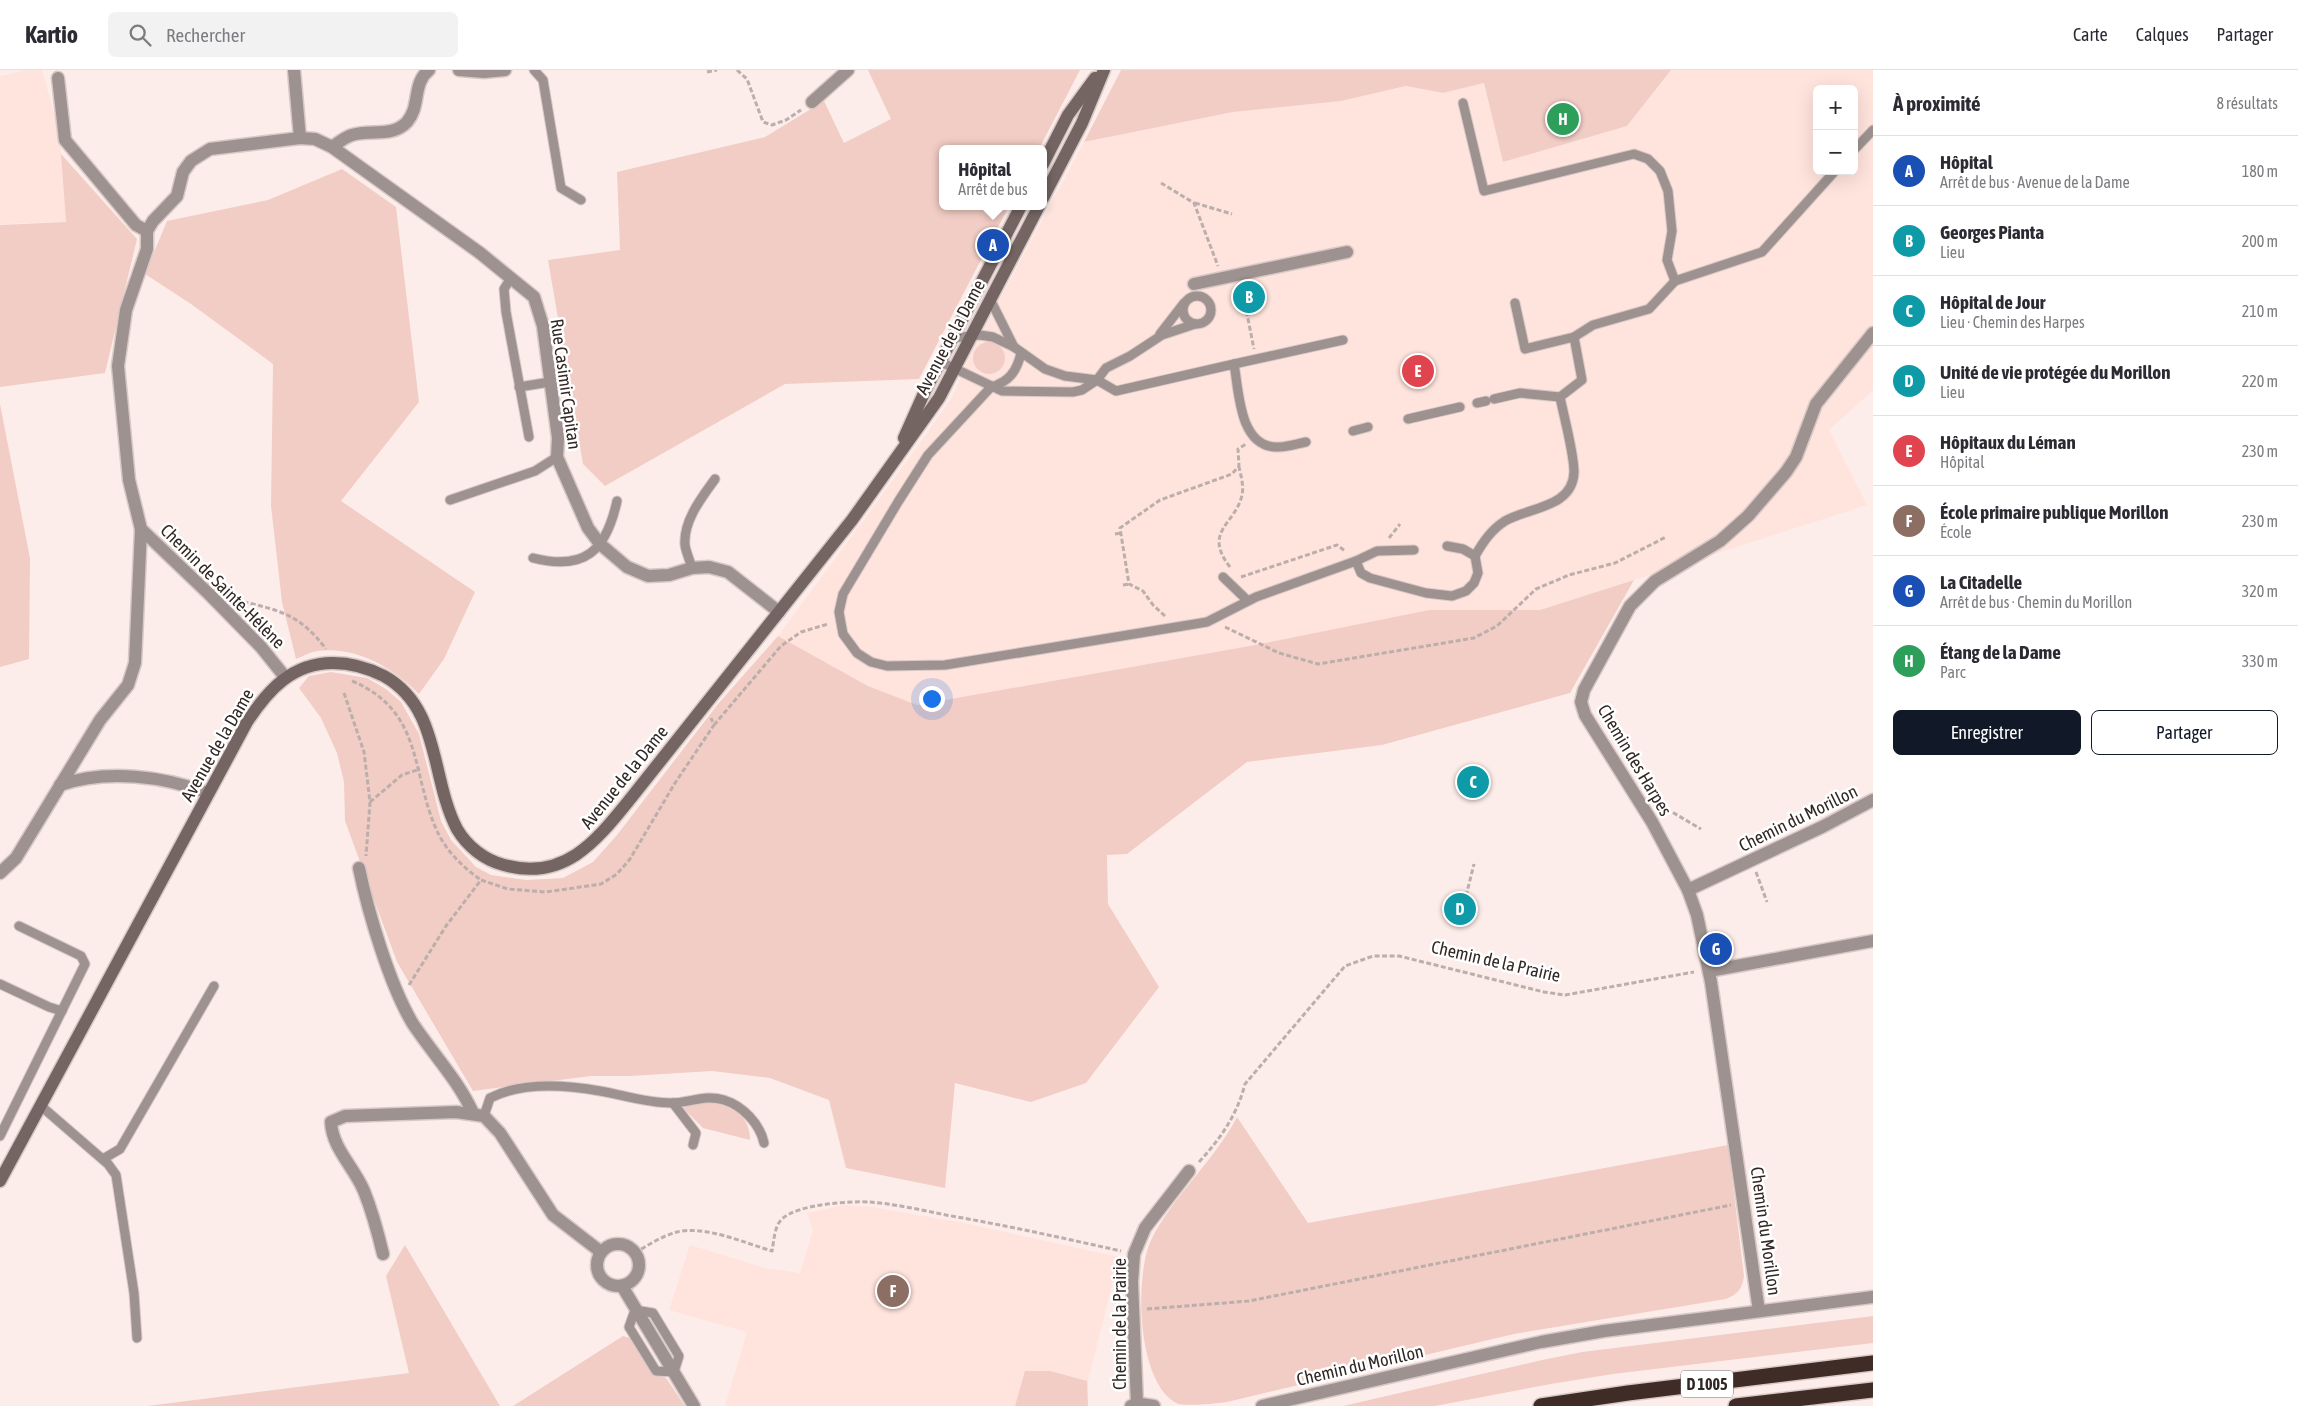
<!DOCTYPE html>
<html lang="fr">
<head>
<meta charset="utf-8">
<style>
  body { margin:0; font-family:"Asap Condensed",sans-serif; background:#f2f2f3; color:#2b2b33 }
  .controls { position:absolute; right:15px; top:15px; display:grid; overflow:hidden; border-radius:8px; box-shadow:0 5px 20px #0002 }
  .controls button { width:45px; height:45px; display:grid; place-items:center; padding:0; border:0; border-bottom:1px solid #e1e1e2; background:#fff; color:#2b2b33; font:25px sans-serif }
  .you { position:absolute; left:931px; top:628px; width:18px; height:18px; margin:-12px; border:4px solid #fff; border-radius:50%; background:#1a73e8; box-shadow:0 0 0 8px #1a73e833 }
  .badge { display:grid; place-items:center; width:32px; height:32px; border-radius:50%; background:#111827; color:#fff; font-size:16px; font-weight:700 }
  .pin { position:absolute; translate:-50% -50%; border:2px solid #fff; box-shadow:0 1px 5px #0006 }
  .popup { position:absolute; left:939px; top:75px; width:108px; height:65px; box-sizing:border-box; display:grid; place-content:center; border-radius:8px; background:#fff; filter:drop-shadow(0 1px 4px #0005); font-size:16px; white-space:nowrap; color:#7c7c81 }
  .popup b { font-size:19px; color:#2b2b33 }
  .popup::after { content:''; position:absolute; left:50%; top:100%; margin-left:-10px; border:10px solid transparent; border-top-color:#fff }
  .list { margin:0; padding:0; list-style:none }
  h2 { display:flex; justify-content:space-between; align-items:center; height:65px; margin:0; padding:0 20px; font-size:21px }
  h2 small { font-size:16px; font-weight:400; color:#7c7c81 }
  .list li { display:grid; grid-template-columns:32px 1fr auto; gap:15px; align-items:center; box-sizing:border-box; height:70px; padding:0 20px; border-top:1px solid #e1e1e2 }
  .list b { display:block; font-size:19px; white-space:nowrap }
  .list p { margin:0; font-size:16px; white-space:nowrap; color:#7c7c81 }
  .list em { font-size:16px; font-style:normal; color:#7c7c81 }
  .actions { display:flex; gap:10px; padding:15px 20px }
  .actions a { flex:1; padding:11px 0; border:1px solid #111827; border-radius:8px; text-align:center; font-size:18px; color:#111827 }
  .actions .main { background:#111827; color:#fff }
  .icon { flex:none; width:28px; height:28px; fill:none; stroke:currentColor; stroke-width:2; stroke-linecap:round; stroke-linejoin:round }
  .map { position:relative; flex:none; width:1873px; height:1336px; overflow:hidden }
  header { display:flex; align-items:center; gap:30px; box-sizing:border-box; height:70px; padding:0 25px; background:#fff; border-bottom:1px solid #e1e1e2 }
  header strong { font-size:24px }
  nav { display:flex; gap:28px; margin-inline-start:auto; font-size:18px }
  .search { width:350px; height:45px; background:#f2f2f3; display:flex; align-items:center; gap:12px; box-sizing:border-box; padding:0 18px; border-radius:8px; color:#7c7c81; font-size:19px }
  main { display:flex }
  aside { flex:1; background:#fff }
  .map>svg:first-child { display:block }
</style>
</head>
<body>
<header>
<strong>Kartio</strong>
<div class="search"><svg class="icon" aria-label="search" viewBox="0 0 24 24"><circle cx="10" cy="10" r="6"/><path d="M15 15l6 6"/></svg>Rechercher</div>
<nav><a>Carte</a><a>Calques</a><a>Partager</a></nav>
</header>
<main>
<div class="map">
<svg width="1873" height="1336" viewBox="0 0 1873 1336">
  <rect width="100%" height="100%" fill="#fdedea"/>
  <g fill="#ffe3dd" fill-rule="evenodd">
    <path d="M27 0H42L60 65 66 152 0 154V6Z"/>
    <path d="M1671 0H1873V320L1829 360 1867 435 1540 540H1429L1255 575 917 635 868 616 778 566 915 380 952 327 972 281 1084 72 1233 42 1341 31 1407 16 1443 23 1484 13 1503 92 1627 56ZM1817 19H1854V101H1817Z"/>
    <path d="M844 1135 872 1137 964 1153 1119 1187 1088 1311V1336H725L747 1262 669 1240 690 1175 765 1198 800 1203 813 1160 807 1143Z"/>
  </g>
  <g fill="#f2cdc5">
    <path d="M868 0H1080L1039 79H943V136H1009L919 309 785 314 605 416 583 394 548 190 620 180 617 102 765 67 824 31 844 73 891 49Z"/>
    <path d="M1121 0H1671L1627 56 1503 92 1484 13 1443 23 1406 16 1341 31 1233 42 1084 72Z"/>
    <path d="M61 84 137 169 105 303 0 317V155L66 152Z"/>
    <path d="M342 99 396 137 419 332 341 431 475 522 444 589 419 624C393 598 357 576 318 581 310 582 303 586 296 589L282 532 271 436 273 294 191 234 145 204 167 151 268 130Z"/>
    <circle cx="989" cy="288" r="16"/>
    <path d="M0 334 30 488 29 589 0 597Z"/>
    <path d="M1634 510 1570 623 1382 675 1247 692 1127 784 1107 785 1108 834 1159 917 1086 1013 1031 1032 955 1013 945 1118 846 1098 829 1030 770 1008 712 1001 631 1006H591L473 1021 397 892 345 751 344 712 337 683 321 648 299 618 309 606 331 602 367 608 386 619 401 632 419 664 441 751 451 770 476 797 491 805 526 810 563 808 593 792 617 765 718 634 778 566 868 616 917 635 1255 575 1429 540H1540Z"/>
    <path d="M700 1031C725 1033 750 1041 750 1070L703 1058 683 1038Z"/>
    <path d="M1237 1047 1308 1153 1728 1075 1744 1206C1742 1219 1738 1224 1726 1229L1514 1264 1227 1332C1212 1334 1191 1336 1178 1334 1136 1315 1134 1203 1152 1168 1175 1124 1214 1091 1237 1047Z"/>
    <path d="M405 1175 500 1336H147L409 1303 386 1206Z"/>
    <path d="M1873 1246V1273L1613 1304 1551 1314 1435 1336H1343L1542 1290 1582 1282Z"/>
    <path d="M623 1266 633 1269 656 1303 666 1308 685 1336H513Z"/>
    <path d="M1025 1301H1050L1087 1311 1088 1336H1015Z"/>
  </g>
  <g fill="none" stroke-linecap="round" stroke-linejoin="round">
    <defs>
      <g id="lane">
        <path d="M534 0 543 10 561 118 581 130"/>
        <path d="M1463 33 1484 121 1634 84 1648 89 1660 101 1668 121 1672 161 1667 190 1675 211"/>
        <path d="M1854 80 1873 60"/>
        <path d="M511 208 504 219 506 242 529 367"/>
        <circle cx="1197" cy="240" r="14"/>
        <path d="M990 229 1014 277"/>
        <path d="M1515 233 1525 279 1574 267"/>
        <path d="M1160 264 1184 233"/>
        <path d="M953 268 980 265 993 267 1014 277 1045 299 1065 306 1097 310 1116 321 1234 294C1239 321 1239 375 1275 377 1285 378 1296 374 1306 372"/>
        <path d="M1021 283C1017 301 1009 312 991 317L928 385 898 432 843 524 839 542 843 564 857 583 871 592 887 596 945 595 1207 552 1256 527 1356 491"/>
        <path d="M941 292 1002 321 1073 322 1082 320 1097 310 1106 298 1130 286 1162 265 1195 254"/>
        <path d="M1234 294 1343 270"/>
        <path d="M519 317 550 312"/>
        <path d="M1494 329 1520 323 1560 327 1582 310 1574 267 1593 255 1649 239 1675 211 1762 182 1835 101"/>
        <path d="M1477 333 1486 331"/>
        <path d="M1408 349 1460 337"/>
        <path d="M1353 361 1368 357"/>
        <path d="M450 430 535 401 557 387"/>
        <path d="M1414 480 1377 481 1356 491 1361 503 1370 508 1426 523 1452 526 1466 521 1474 513 1478 503 1475 486 1463 479 1447 476"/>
        <path d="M1475 486C1483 472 1491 460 1505 451 1529 437 1573 438 1574 402 1574 383 1564 347 1560 327"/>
        <path d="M533 488C585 501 606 481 617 431"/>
        <path d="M692 498C690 491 686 482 685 475 683 451 702 427 715 409"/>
        <path d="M1223 507 1248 531"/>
        <path d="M0 914 49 937 62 941"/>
        <path d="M673 1033 696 1063 693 1075"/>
        <path d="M41 1036 108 1094 116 1105 134 1223 137 1268"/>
        <path d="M484 1046 490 1028C521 1012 566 1015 600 1021 623 1025 647 1033 671 1033 690 1033 705 1024 724 1030 743 1036 760 1054 764 1073"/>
        <path d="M0 1066 85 894 81 886 19 856"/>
        <path d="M103 1089 120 1079 214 916"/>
        <path d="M635 1240 653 1243 679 1286 674 1302 656 1301 629 1257Z"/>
      </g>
      <g id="street">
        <path d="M294 0 300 68"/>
        <path d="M459 0 484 2 505 0"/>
        <path d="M58 8 65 70 136 155 147 161"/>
        <path d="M812 32 848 0"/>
        <path d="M332 77C338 73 345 67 352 65 370 59 392 68 407 52 421 36 412 13 429 0"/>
        <path d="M147 161 153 151 177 126 183 102 191 91 210 79 300 68 315 69 332 77 480 183 534 227 543 256 558 368 557 387 588 458 600 474 627 497 648 506 669 505 692 498 709 497 728 502 779 542"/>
        <path d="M147 161V179L126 240 118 296 129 410 141 459 209 524 261 577 285 607"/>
        <path d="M1194 214 1347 182"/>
        <path d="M60 715C106 699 163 706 208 723"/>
        <path d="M359 798C368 842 390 916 413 954 433 984 458 1010 473 1043"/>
        <path d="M0 803 16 788 100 650 128 615 135 593 141 459"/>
        <path d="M1688 820 1822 757 1873 730"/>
        <path d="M1709 901 1873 871"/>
        <circle cx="618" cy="1195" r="21"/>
        <path d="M383 1184C378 1163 372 1141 364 1121 354 1097 332 1078 331 1052L345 1046 456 1042 484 1046 500 1063 553 1145 601 1182"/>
        <path d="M622 1216 694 1336"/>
        <path d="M1759 1241 1711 912 1697 845 1688 820 1652 752 1585 645 1581 632 1584 620 1630 536 1655 511 1720 471 1748 446 1786 402 1796 387 1816 334 1873 263"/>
        <path d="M1137 1334 1132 1212 1134 1184 1145 1158 1189 1101"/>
        <path d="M1131 1336 1141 1334 1154 1336"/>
        <path d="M1262 1336 1541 1272 1604 1261 1873 1227"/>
      </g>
      <g id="secondary">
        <path d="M1043 94 1068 45 1095 8"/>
        <path d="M1043 128 1082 53 1104 0"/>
        <path d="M904 368 925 321 1021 136"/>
        <path d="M0 1111 247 652C268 620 292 593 333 593 351 593 368 598 384 606 441 638 430 707 457 759 467 776 484 790 504 795 565 812 597 770 631 728L852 450 939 328 1039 136"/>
      </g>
      <g id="highway">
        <path d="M1541 1336 1628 1323 1873 1293"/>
        <path d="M1736 1336 1873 1320"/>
      </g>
    </defs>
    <use href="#lane" stroke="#d8c9c7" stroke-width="11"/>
    <use href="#street" stroke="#d8c9c7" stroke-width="15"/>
    <use href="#secondary" stroke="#d8c9c7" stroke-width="15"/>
    <use href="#highway" stroke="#d8c9c7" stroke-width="18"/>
    <g stroke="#bcaeab" stroke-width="3" stroke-dasharray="5 2.5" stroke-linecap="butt">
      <path d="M737 0 747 9 763 52 772 55 786 50 801 40"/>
      <path d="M707 2 717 0"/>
      <path d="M1161 113 1194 133 1218 196"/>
      <path d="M1195 133 1232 144"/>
      <path d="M1242 219 1254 279"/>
      <path d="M1115 464 1121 463"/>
      <path d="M1389 468 1400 454"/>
      <path d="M1230 497C1202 461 1236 454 1242 425 1244 416 1241 406 1239 397"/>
      <path d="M1241 507 1337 475 1345 481"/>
      <path d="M1123 515 1129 514"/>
      <path d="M236 530C278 540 299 543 326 579"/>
      <path d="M1165 546 1153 535 1143 521 1129 514 1120 458 1160 430 1232 404 1239 396 1238 379 1246 374"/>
      <path d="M1225 557 1279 583 1318 594 1474 568 1497 556 1536 519 1569 505 1615 493 1666 467"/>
      <path d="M352 611C426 642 410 707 439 765 449 784 464 798 481 810"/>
      <path d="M344 623 364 682 370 732 366 786"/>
      <path d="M714 655 781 576 801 562 828 554"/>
      <path d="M370 732 402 705 420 699"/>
      <path d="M1660 735 1701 759"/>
      <path d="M1756 802 1767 832"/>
      <path d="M1466 826 1474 794"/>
      <path d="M409 915 446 856 481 810 508 819 546 822 601 814 617 804 630 789 675 713 714 655 711 648"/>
      <path d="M1199 1092C1221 1068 1237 1045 1245 1014L1345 896 1373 886H1399L1544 922 1565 925 1694 902"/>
      <path d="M635 1183C648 1175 662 1166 677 1162 704 1155 745 1173 772 1181 774 1172 774 1156 782 1149 798 1134 849 1131 870 1132 895 1134 921 1140 946 1145 1004 1155 1063 1168 1121 1181"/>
      <path d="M1147 1239 1249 1231 1731 1135"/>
    </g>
    <use href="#lane" stroke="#9d928f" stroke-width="9"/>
    <use href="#street" stroke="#9d928f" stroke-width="12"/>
    <use href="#secondary" stroke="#746562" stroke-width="12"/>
    <use href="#highway" stroke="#3f2c27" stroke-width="15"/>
  </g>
  <g text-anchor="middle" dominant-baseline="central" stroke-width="5" stroke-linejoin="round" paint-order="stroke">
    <rect fill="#fff" stroke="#6f6866" stroke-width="1" x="1681" y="1300.5" width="52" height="27" rx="4"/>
    <g font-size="16" font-weight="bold" fill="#312725">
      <text x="1707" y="1314">D 1005</text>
    </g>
    <g font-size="18" fill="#312725" stroke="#fff">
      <text transform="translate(950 267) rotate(-62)">Avenue de la Dame</text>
      <text transform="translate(566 314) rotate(82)">Rue Casimir Capitan</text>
      <text transform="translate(223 516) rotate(45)">Chemin de Sainte-Hélène</text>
      <text transform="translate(217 675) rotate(-60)">Avenue de la Dame</text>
      <text transform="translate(1635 690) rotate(59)">Chemin des Harpes</text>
      <text transform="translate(624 707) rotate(-51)">Avenue de la Dame</text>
      <text transform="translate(1798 748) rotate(-26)">Chemin du Morillon</text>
      <text transform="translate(1496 891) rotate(13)">Chemin de la Prairie</text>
      <text transform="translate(1766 1161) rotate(82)">Chemin du Morillon</text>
      <text transform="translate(1119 1254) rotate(-90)">Chemin de la Prairie</text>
      <text transform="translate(1360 1295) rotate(-13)">Chemin du Morillon</text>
    </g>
  </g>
</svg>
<div class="controls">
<button>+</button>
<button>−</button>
</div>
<div class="you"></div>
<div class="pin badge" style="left:993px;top:175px;background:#1a4fb4">A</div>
<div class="popup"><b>Hôpital</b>Arrêt de bus</div>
<div class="pin badge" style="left:1249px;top:227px;background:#0f9aa8">B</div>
<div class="pin badge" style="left:1473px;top:712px;background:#0f9aa8">C</div>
<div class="pin badge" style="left:1460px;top:839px;background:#0f9aa8">D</div>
<div class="pin badge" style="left:1418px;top:301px;background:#e0444e">E</div>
<div class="pin badge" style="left:893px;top:1221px;background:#8d6e63">F</div>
<div class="pin badge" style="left:1716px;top:879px;background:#1a4fb4">G</div>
<div class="pin badge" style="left:1563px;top:49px;background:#2e9e5b">H</div>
</div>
<aside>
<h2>À proximité<small>8 résultats</small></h2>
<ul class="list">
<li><span class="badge" style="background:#1a4fb4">A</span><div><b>Hôpital</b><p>Arrêt de bus · Avenue de la Dame</p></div><em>180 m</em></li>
<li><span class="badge" style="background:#0f9aa8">B</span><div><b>Georges Pianta</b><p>Lieu</p></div><em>200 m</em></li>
<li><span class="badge" style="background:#0f9aa8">C</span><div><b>Hôpital de Jour</b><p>Lieu · Chemin des Harpes</p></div><em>210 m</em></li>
<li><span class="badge" style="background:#0f9aa8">D</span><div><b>Unité de vie protégée du Morillon</b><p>Lieu</p></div><em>220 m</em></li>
<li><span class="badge" style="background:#e0444e">E</span><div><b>Hôpitaux du Léman</b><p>Hôpital</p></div><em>230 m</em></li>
<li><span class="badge" style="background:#8d6e63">F</span><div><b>École primaire publique Morillon</b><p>École</p></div><em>230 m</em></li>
<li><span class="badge" style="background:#1a4fb4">G</span><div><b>La Citadelle</b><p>Arrêt de bus · Chemin du Morillon</p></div><em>320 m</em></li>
<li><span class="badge" style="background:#2e9e5b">H</span><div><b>Étang de la Dame</b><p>Parc</p></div><em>330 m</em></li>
</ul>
<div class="actions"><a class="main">Enregistrer</a><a>Partager</a></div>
</aside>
</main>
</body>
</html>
